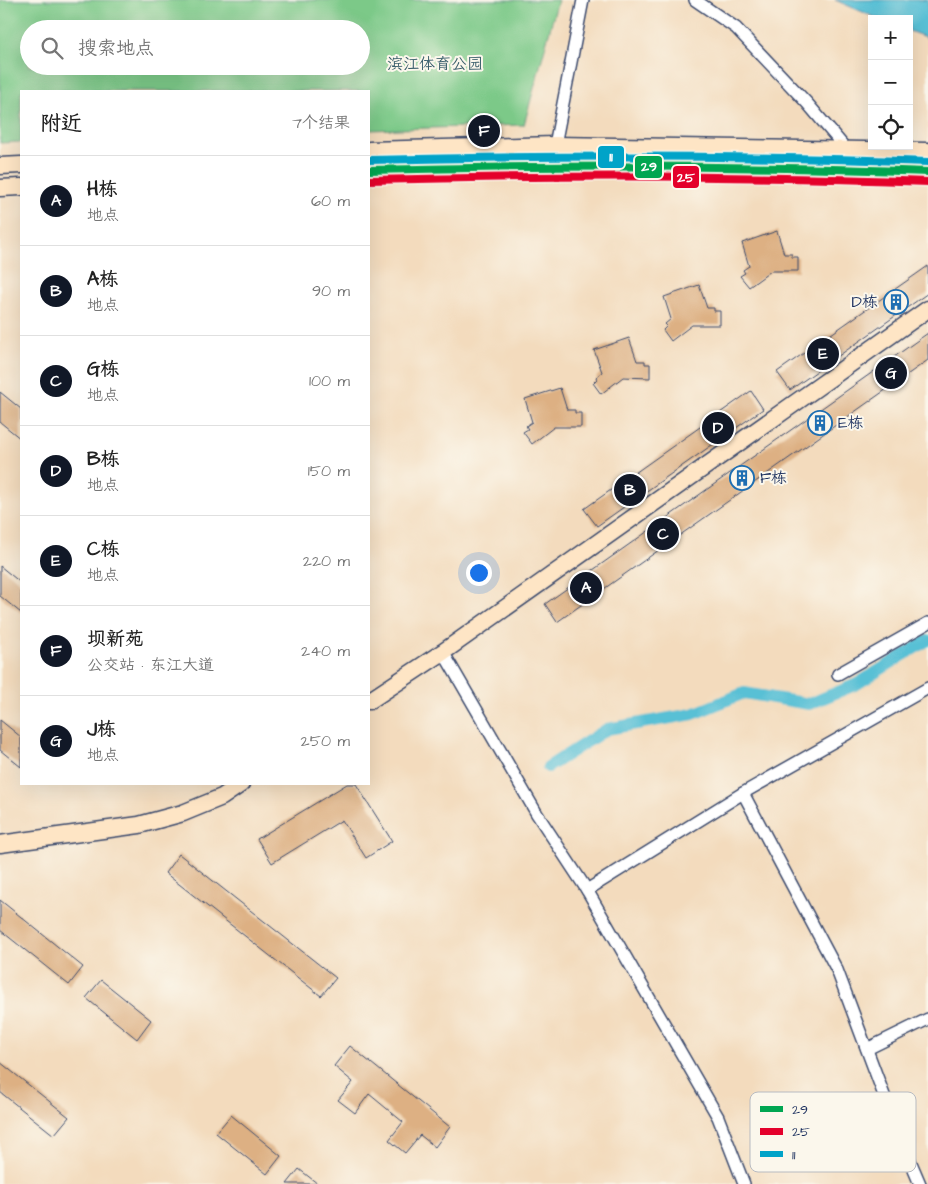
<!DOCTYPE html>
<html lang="zh">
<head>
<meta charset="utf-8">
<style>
  body { margin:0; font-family:"Architects Daughter","LXGW WenKai TC",sans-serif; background:#f2f2f2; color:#222 }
  .controls { position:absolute; right:15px; top:15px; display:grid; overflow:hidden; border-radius:0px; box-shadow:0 5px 20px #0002 }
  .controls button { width:45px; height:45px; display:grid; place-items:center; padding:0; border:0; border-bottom:1px solid #e0e0e0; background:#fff; color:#222; font:25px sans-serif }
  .you { position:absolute; left:478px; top:572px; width:18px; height:18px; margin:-12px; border:4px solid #fff; border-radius:50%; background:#1a73e8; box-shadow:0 0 0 8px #1a73e833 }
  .badge { display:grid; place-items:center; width:32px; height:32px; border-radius:50%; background:#111827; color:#fff; font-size:16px; font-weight:700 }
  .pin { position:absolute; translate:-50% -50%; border:2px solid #fff; box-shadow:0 1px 5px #0006 }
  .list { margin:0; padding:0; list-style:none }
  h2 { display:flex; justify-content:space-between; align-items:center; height:65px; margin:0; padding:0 20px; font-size:21px }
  h2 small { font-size:16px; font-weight:400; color:#767676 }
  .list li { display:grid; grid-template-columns:32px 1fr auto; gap:15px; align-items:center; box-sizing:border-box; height:90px; padding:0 20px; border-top:1px solid #e0e0e0 }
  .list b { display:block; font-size:19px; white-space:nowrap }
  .list p { margin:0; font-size:16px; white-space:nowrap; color:#767676 }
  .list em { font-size:16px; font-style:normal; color:#767676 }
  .icon { flex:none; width:28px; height:28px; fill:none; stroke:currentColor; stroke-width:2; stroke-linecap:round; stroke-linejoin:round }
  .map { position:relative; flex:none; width:928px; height:1184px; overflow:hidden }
  .search { position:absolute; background:#fff; box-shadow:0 5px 20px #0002; left:20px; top:20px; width:350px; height:55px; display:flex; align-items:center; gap:12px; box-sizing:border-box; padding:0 18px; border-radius:28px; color:#767676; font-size:19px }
  .panel { position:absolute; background:#fff; box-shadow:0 5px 20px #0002; left:20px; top:90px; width:350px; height:695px; border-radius:0px }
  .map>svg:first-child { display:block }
</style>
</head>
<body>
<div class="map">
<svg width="928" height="1184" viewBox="0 0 928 1184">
  <rect width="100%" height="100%" fill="#fbf7ec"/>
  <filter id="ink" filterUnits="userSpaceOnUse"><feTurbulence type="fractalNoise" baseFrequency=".02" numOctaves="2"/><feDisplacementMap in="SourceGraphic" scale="10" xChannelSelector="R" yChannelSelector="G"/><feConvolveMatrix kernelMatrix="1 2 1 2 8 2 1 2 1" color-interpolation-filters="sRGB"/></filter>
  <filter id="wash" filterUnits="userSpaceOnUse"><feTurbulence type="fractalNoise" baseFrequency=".0096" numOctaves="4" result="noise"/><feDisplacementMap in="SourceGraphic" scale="20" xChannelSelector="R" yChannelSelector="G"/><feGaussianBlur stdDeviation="1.12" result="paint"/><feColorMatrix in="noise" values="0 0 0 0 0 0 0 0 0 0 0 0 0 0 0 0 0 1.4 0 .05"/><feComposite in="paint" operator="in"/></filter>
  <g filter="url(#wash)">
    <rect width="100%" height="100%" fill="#f3dbbd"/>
    <path fill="#7bc988" stroke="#4b7c73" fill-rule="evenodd" d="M0 0H558L524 125 369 130V91H21V142L0 143ZM29 29H361V66H29Z"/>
    <path fill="#58c0d5" stroke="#3a789a" d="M835 0H928V38L909 31V19H879Z"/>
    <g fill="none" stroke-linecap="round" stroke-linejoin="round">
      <path stroke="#58c0d5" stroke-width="12" d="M548 767 607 729 693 714 744 693 809 704 857 684 928 640"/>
    </g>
    <g id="blocks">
      <g fill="#ddb083">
        <path d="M777 231 784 254H792V257H798V271H771L749 287 740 276 745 273 743 270 749 266 742 243Z"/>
        <path d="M928 266V293L790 390 777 372Z"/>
        <path d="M699 285 707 308H714V311H720V325H692L671 341 663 330 667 326 665 324 671 319 664 297Z"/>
        <path d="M928 333V360L557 622 545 604Z"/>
        <path d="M629 338 637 361H645V364H650V378L623 377 601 394 593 383 597 379 596 377 602 372 594 350Z"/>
        <path d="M560 388 567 410H575V413H581V427H554L532 444 523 432 528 429 526 426 532 422 525 399Z"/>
        <path d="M751 391 763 409 597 526 584 509Z"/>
        <path d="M0 392 21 409V439L0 422Z"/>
        <path d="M0 566 21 583V613L0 596Z"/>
        <path d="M0 720 21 737V767L0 750Z"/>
        <path d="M347 784H356L392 841 366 858 342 820 272 863 257 839Z"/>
        <path d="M179 854 336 978 321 996 165 873Z"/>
        <path d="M0 900 83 967 69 985 0 930Z"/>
        <path d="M101 980 151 1020 137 1039 86 998Z"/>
        <path d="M350 1046 450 1127 435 1147 420 1135 405 1153 389 1140 403 1122 369 1094 355 1113 338 1100 353 1082 334 1066Z"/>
        <path d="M0 1062 69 1117 54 1135 0 1092Z"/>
        <path d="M231 1115 281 1156 267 1174 216 1133Z"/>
        <path d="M299 1169 318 1184H287Z"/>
      </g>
    </g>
  </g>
  <g filter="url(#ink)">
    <use href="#blocks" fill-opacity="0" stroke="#3b496c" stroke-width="1"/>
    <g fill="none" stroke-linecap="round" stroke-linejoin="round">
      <defs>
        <g id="street">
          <path d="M695 0 736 28 807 103 846 149"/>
          <path d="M555 145 583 0"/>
          <path d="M443 652 537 814 587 890 718 1117 744 1184"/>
          <path d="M838 674 928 623"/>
          <path d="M743 793 837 970 897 1130 920 1184"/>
          <path d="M587 890 743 793 928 688"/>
          <path d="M867 1049 928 1019"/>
        </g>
        <g id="secondary">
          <path d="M369 150 555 145 928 151"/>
          <path d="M0 166 21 165"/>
          <path d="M369 170C555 164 742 164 928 172"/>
          <path d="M0 188 21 187"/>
          <path d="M369 701 443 652 928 309"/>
          <path d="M0 844 139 825 183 813 222 797 241 784"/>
        </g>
      </defs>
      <use href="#street" stroke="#3b496c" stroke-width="14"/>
      <use href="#secondary" stroke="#3b496c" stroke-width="19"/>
      <use href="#street" stroke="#fff" stroke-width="11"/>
      <use href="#secondary" stroke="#fee5c5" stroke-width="16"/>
      <defs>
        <path id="bus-1" d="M369 170C555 165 742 165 928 172"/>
        <path id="bus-2" d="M369 180C556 175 741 175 928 182"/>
        <path id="bus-3" d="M369 160C555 155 742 155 928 162"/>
      </defs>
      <use href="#bus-1" stroke="#fbf7ec" stroke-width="11"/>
      <use href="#bus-2" stroke="#fbf7ec" stroke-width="11"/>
      <use href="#bus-3" stroke="#fbf7ec" stroke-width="11"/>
      <use href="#bus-1" stroke="#00a651" stroke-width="8"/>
      <use href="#bus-2" stroke="#e4002b" stroke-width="8"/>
      <use href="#bus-3" stroke="#01a3c8" stroke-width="8"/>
    </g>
  </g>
  <defs>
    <symbol id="building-ring" viewBox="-11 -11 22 22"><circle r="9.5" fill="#fbf7ec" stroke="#1f6fb2" stroke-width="1.5"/><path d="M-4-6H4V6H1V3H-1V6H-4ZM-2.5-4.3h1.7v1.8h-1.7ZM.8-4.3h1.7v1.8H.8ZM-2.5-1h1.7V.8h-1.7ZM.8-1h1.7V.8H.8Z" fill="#1f6fb2"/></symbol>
  </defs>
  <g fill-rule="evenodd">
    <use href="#building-ring" x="882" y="288" width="28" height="28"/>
    <use href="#building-ring" x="806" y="409" width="28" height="28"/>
    <use href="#building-ring" x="728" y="464" width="28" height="28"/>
  </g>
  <g text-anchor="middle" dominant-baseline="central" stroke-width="4" stroke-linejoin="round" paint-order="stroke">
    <g font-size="16" fill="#385d6b" stroke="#fbf7ec">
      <text x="435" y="64">滨江体育公园</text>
    </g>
    <g font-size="16" fill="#1b2f5e" stroke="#fbf7ec" text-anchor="start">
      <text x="878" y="302" text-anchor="end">D栋</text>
      <text x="838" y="423">E栋</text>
      <text x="760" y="478">F栋</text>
    </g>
  </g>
  <rect x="750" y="1092" width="166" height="80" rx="8" fill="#fbf7ec" stroke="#b8bbc1" stroke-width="1"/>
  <rect x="760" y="1106" width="23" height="6" fill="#00a651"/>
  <rect x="760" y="1128" width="23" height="7" fill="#e4002b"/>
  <rect x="760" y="1151" width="23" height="6" fill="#01a3c8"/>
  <g font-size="14" fill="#1b2f5e">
    <text x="792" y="1114">29</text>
    <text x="792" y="1136">25</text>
    <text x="792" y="1159">11</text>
  </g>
  <g stroke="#fbf7ec" stroke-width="2">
    <rect x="597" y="145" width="28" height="24" rx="5" fill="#01a3c8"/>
    <rect x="634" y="155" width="29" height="24" rx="5" fill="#00a651"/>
    <rect x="672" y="165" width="28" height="24" rx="5" fill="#e4002b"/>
  </g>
  <g font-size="14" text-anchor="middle" font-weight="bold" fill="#fff">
    <text x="611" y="161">11</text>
    <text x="649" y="171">29</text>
    <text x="686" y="182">25</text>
  </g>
</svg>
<div class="controls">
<button>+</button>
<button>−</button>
<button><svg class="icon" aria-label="locate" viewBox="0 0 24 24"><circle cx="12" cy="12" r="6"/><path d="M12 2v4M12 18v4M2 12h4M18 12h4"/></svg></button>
</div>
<div class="you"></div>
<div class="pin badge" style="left:586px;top:588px">A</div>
<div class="pin badge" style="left:630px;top:490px">B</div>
<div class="pin badge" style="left:663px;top:534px">C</div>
<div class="pin badge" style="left:718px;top:428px">D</div>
<div class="pin badge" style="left:823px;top:354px">E</div>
<div class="pin badge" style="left:484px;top:131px">F</div>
<div class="pin badge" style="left:891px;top:373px">G</div>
<div class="search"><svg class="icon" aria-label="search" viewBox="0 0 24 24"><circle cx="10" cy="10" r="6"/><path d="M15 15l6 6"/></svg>搜索地点</div>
<section class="panel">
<h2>附近<small>7个结果</small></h2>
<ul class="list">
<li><span class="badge">A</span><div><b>H栋</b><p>地点</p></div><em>60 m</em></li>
<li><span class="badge">B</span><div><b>A栋</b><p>地点</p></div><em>90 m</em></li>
<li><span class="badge">C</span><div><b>G栋</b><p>地点</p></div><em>100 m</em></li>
<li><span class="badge">D</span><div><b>B栋</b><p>地点</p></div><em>150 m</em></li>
<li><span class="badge">E</span><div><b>C栋</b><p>地点</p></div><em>220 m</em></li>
<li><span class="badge">F</span><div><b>坝新苑</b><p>公交站 · 东江大道</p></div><em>240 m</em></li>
<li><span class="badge">G</span><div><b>J栋</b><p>地点</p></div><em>250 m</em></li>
</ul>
</section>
</div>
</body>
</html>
